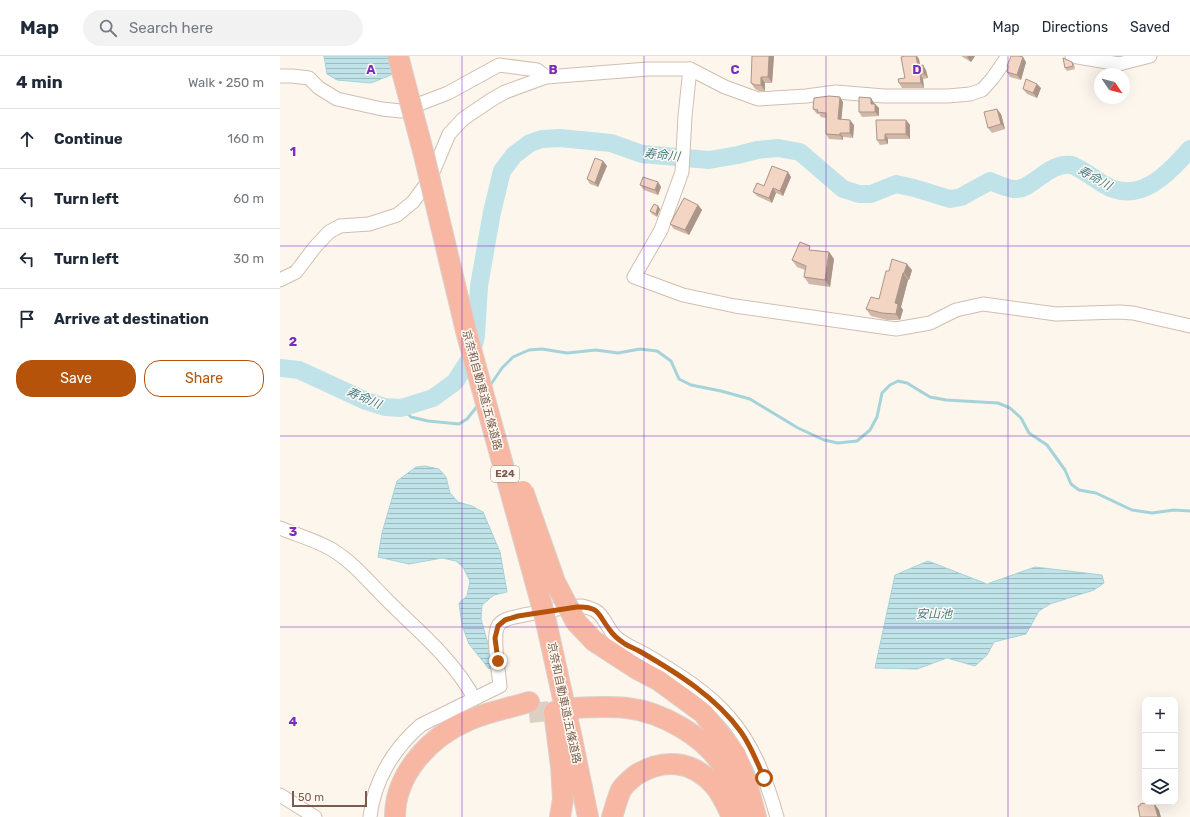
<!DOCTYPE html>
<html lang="en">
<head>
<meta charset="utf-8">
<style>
  body { margin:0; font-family:Rubik,"Noto Sans JP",sans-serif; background:#f2f2f3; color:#1f2937 }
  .controls { position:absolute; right:12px; bottom:12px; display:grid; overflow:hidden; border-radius:8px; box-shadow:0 4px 16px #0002 }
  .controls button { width:36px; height:36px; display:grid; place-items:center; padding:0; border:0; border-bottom:1px solid #e0e1e3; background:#fff; color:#1f2937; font:20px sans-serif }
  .compass { position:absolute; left:814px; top:12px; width:36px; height:36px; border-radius:50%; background:#fff; box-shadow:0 4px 16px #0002; rotate:125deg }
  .scale { position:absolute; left:12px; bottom:10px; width:75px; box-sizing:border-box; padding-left:4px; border:2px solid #7a5c4d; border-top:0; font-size:11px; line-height:14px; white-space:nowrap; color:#7a5c4d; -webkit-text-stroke:3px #fffaf3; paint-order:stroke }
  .stop { position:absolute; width:12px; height:12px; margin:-9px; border:3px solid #b45309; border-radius:50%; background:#fff }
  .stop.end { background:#b45309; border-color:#fff; box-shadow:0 1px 4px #0008 }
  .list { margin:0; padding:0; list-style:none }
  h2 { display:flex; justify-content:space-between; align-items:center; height:52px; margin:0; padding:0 16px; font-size:17px }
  h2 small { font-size:13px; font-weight:400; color:#747a83 }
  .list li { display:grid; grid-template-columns:26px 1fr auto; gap:12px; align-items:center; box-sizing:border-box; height:60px; padding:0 16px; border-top:1px solid #e0e1e3 }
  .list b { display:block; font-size:15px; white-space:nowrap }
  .list em { font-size:13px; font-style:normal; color:#747a83 }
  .actions { display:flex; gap:8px; padding:12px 16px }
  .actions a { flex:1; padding:9px 0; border:1px solid #b45309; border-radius:16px; text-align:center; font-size:14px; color:#b45309 }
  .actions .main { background:#b45309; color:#fff }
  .icon { flex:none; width:22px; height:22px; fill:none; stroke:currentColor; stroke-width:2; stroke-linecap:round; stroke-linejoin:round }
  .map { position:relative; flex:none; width:910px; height:761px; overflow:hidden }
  header { display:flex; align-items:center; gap:24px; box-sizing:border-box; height:56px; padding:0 20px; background:#fff; border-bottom:1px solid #e0e1e3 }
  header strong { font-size:19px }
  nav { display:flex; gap:22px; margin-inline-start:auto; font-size:14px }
  .search { width:280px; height:36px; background:#f2f2f3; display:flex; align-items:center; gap:10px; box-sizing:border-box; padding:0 14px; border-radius:22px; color:#747a83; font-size:15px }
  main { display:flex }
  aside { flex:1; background:#fff }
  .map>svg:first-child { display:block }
</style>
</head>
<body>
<header>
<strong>Map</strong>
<div class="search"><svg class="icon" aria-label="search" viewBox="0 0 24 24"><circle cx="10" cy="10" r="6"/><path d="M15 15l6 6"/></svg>Search here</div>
<nav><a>Map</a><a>Directions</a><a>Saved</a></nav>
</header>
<main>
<aside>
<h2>4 min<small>Walk · 250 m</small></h2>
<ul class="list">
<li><svg class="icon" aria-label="ahead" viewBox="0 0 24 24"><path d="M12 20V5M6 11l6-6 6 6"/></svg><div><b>Continue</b></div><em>160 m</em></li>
<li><svg class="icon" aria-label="left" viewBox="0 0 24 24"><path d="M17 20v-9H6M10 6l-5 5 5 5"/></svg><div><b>Turn left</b></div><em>60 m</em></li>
<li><svg class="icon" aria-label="left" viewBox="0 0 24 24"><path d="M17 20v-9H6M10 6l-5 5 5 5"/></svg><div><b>Turn left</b></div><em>30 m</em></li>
<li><svg class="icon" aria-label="arrive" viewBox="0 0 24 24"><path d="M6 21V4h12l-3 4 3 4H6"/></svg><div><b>Arrive at destination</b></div></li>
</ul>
<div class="actions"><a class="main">Save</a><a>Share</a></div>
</aside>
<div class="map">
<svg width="910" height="761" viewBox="0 0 910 761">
  <defs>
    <pattern id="water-rules" width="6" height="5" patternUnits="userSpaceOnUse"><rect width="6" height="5" fill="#bfe3e8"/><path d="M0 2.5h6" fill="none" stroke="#a0bbbe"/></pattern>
  </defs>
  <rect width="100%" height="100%" fill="#fdf6ec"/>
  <g fill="url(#water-rules)" stroke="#a5d3da">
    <path d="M44 0H128L111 19 91 27 57 24 47 18Z"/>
    <path d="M145 410 159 413 166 421 170 437 178 446 192 450 203 456 220 496 227 536 214 539 202 549 201 563 212 602 209 613 189 588 182 569 179 547 187 540 190 525 183 511 176 505 162 502 129 508 98 501 102 477 117 425 136 411Z"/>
    <path d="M648 505 707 528 755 511 822 519 824 527 814 534 770 548 759 555 746 578 714 586 707 599 695 610 667 602 637 613 595 612 615 519Z"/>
  </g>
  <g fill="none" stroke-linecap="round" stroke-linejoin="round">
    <g stroke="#a5d3da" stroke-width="3">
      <path d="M209 331 222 312 233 301 249 294 262 293 287 297 316 294 338 297 360 293 377 295 391 305 399 323 411 329 441 335 470 343 518 372 544 384 558 387 577 385 590 374 597 361 602 337 610 329 618 325 627 327 650 341 666 344 718 347 730 352 741 362 749 377 767 389 785 414 791 428 799 434 816 437 852 454 872 457 894 454 910 455"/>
      <path d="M121 352 131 361 148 365 179 368 187 363 199 348"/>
    </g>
    <path stroke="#bfe3e8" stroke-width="18" d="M0 312 19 314 86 345 105 351 121 352 153 342 175 326 191 301 196 280 199 230 212 156 222 115 234 99 250 87 262 83 280 82 331 87 362 98 429 104 458 99 477 94 498 92 520 96 563 133 579 138H591L616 128 634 132 670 143 681 141 710 125C717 128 726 132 734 133 752 135 767 106 791 109 797 110 817 124 823 128 859 150 888 118 910 93"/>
    <path stroke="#dcd0c4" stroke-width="20" stroke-dasharray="20 10" stroke-linecap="butt" d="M249 657 291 653"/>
    <defs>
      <g id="minor">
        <path d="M792 0 839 8 870 0"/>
        <path d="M410 13 405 60 402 116 381 174 354 221 403 239 455 250 616 273 650 267 676 254 703 248 776 258 839 256 853 257 910 270"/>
        <path d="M0 20H12L29 22 39 32 57 43 102 53 121 55 168 37 219 9 257 14 266 21"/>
        <path d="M0 224 16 216 35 191 49 176 60 170 89 168 117 159 133 146 150 123 169 78 183 63 211 44 225 36 266 21 368 13H410L445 31 478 43 526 40 556 36 604 40H668L690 38 702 34 712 23 728 0"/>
        <path d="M0 472C17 479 35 484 51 493 73 506 89 526 107 544 138 575 173 603 194 642"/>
        <path d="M0 739 35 761"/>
        <path d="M90 761C94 725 113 693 141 669L220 630C219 617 212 581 218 570 219 568 223 565 225 564 232 560 293 550 302 550 306 551 310 552 314 554 324 558 327 573 336 581 346 590 359 594 370 601 398 618 428 636 449 661 474 689 487 726 497 761"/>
      </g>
      <g id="highway">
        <path d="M265 561 292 683 308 761"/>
        <path d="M296 566 314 585 357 613 378 624 423 657 456 699 468 731 476 761"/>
        <path d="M295 652C312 651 329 650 347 652 382 656 424 680 443 710 451 723 458 737 463 752"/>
        <path d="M274 656 281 710 283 743 280 761"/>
        <path d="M115 761C115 717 151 680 189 664 208 656 229 652 249 646"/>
        <path d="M332 761C335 752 337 743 341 734 344 729 351 723 356 719 383 702 412 704 434 729 442 738 447 750 452 761"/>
      </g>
    </defs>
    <use href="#minor" stroke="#d1beb0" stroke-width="15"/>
    <use href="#highway" stroke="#dad1cd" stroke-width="22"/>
    <use href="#minor" stroke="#fff" stroke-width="13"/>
    <use href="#highway" stroke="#f7b7a3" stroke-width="20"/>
    <defs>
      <g id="highway-bridge">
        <path d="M118 0 144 99 186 275 265 561"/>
        <path d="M243 435 275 526 296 566"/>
      </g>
    </defs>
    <use href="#highway-bridge" stroke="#dad1cd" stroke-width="22" stroke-linecap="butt"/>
    <use href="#highway-bridge" stroke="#f7b7a3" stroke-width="20"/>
  </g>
  <g fill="#d1b7a8">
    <path d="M494 0 492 27H485V35H479L475 33 471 27Z"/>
    <path d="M681 0H695L691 6Z"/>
    <path d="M639 3 640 10 646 14 648 22 643 23 644 32H622L619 27 625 22Z"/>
    <path d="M746 6 741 24 730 21 727 16 728 12 727 10Z"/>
    <path d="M792 6 794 8 795 13 787 15 785 12Z"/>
    <path d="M761 32 757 42 747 38 743 33Z"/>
    <path d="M563 46 561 64 574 69 573 82 563 81V84L549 83 546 78V62L541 61 539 58H537L533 53Z"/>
    <path d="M594 47 599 52V60L582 61 579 56Z"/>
    <path d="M721 58 725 73 712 77 708 72Z"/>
    <path d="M626 64 630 69V83H608V88L600 89 597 84Z"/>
    <path d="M323 105 327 110 318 131 310 128 307 123Z"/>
    <path d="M508 116 511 121 503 140 496 137 492 147 477 140 473 136Z"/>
    <path d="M378 126 381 131 378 139 364 134 360 129Z"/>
    <path d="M418 149 422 154 409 179 394 173 390 168Z"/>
    <path d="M378 150 380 153 377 161 372 158 370 155Z"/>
    <path d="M533 194 549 196 554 203 550 231 529 228 524 221 525 214 517 211 512 204Z"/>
    <path d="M632 214 629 224H628L621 251 623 254 620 264H607L591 260 586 253 599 243 609 215Z"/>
  </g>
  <g fill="#aa9588">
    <path d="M489 0H494L492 27 488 21Z"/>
    <path d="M636 0H637L639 3 641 15 638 10Z"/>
    <path d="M688 0H695L691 6 687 1Z"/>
    <path d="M743 1 746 6 741 24 737 19Z"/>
    <path d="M643 9 646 14 648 22 644 18Z"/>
    <path d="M640 18 643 23 644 32 641 27Z"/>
    <path d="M481 21 485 27V35L481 29Z"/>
    <path d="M757 28 761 32 757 42 753 37Z"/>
    <path d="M560 41 563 46 561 68 558 63Z"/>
    <path d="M591 42 594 47V52L591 48Z"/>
    <path d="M595 48 599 52V60L595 56Z"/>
    <path d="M717 53 721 58 725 73 721 68Z"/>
    <path d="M570 64 574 69 573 82 570 77Z"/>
    <path d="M626 64 630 69V83L626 78Z"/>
    <path d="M560 77 563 81V84L560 79Z"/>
    <path d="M605 78 608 83V88L605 84Z"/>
    <path d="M323 105 327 110 318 131 315 127Z"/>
    <path d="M508 116 511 121 503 140 500 135Z"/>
    <path d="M378 126 381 131 378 139 375 134Z"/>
    <path d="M493 132 496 137 492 147 489 142Z"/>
    <path d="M418 149 422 154 409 179 405 174Z"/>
    <path d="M378 150 380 153 377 161 376 158Z"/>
    <path d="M549 196 554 203 550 231 545 224Z"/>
    <path d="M627 208 632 214 629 224 624 217Z"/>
    <path d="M623 217 628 224 621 251 623 254 620 264 616 258 615 247Z"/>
    <path d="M872 746 875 751 874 747 879 754 881 761H878Z"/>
  </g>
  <g fill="#f3d5c3" stroke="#aa9588">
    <path d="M472 0H489L488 21H481V29H475L471 27Z"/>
    <path d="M625 0H636L638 10 643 9 644 18H640L641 27H619L618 23 625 22 621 1Z"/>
    <path d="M731 0H739L743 1 737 19 727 16 728 10H727Z"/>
    <path d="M783 2 792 6 793 10 785 12Z"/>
    <path d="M746 23 757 28 753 37 743 33Z"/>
    <path d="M549 40 560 41 558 63 570 64V77H560V79L546 78V57L537 56 538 54 533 53 534 42Z"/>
    <path d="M579 41 591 42V48H595V56H579Z"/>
    <path d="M717 53 721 68 708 72 704 56Z"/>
    <path d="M596 64H626V78H605V84H597Z"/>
    <path d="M315 102 323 105 315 127 307 123Z"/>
    <path d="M492 110 508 116 500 135 493 132 489 142 473 136 477 127 484 130Z"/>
    <path d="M363 121 378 126 375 134 360 129Z"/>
    <path d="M404 142 418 149 405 174 390 168Z"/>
    <path d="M374 148 378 150 376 158 370 155Z"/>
    <path d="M520 186 530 190 529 194 549 196 545 224 524 221 526 210 512 204Z"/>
    <path d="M612 203 627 208 624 217H623L615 247 618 248 616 258 602 257 586 253 591 241 599 243 606 215H609Z"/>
    <path d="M870 746H872V748L874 747 878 761H860L858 750H860V748Z"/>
  </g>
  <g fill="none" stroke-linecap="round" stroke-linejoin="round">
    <path stroke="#b45309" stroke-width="5" d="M218 605 215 582 218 570 225 564 238 560 297 551C320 550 318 559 329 573 333 579 339 584 345 588 350 591 356 593 361 596 397 617 436 641 461 676 471 690 477 706 484 722"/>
  </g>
  <path fill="none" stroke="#7b2cbf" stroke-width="1" stroke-opacity="0.55" d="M182 0V761M364 0V761M546 0V761M728 0V761M0 190H910M0 380H910M0 571H910"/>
  <g text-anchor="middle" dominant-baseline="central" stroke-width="3" stroke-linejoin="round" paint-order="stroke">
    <rect fill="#fffaf3" stroke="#a28b7f" stroke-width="1" x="211" y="410" width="28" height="16" rx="3"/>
    <g font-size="10" font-weight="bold" fill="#7a5c4d">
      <text x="225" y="418">E24</text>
    </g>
    <g font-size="11" fill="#7a5c4d" stroke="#fffaf3">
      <text transform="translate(202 334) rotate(75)">京奈和自動車道;五條道路</text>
      <text transform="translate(284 647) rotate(78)">京奈和自動車道;五條道路</text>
    </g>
    <g font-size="12" font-style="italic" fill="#437c86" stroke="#fffaf3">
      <text transform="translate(382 99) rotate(6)">寿命川</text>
      <text transform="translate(815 122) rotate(29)">寿命川</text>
      <text transform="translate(84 342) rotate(23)">寿命川</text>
      <text x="654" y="558">安山池</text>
    </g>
  </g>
  <g font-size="13" text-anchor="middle" font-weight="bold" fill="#7b2cbf" stroke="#fffaf3" stroke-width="3" stroke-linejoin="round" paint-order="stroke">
    <text x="91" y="18">A</text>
    <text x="273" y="18">B</text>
    <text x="455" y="18">C</text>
    <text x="637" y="18">D</text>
    <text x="13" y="100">1</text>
    <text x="13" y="290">2</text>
    <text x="13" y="480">3</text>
    <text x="13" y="670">4</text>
  </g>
</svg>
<div class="controls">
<button>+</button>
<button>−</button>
<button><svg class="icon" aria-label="layers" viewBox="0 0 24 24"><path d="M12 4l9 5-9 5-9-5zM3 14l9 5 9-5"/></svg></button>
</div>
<svg class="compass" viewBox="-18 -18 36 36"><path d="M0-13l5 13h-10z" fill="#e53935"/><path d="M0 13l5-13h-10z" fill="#747a83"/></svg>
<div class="scale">50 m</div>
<div class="stop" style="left:484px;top:722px"></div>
<div class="stop end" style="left:218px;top:605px"></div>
</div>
</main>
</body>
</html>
